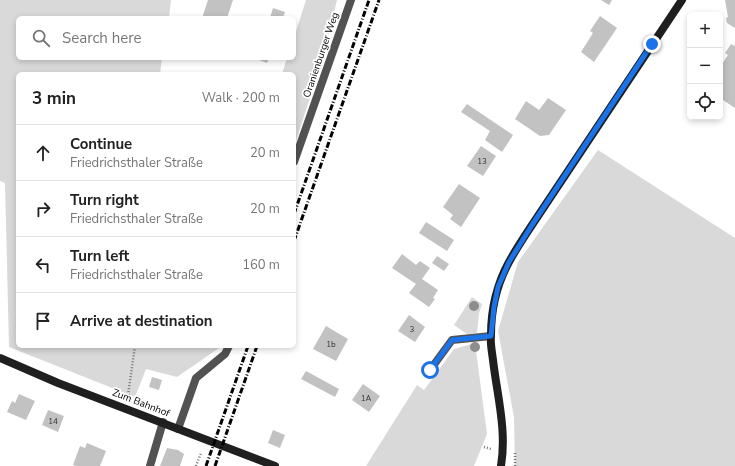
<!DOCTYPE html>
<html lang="en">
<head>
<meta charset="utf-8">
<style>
  body { margin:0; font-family:"Nunito Sans",sans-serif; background:#f2f2f2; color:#222 }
  .controls { position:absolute; right:12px; top:12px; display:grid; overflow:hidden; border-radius:6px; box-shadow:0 2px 6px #0003 }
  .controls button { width:36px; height:36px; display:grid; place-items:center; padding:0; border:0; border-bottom:1px solid #e0e0e0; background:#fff; color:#222; font:20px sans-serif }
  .stop { position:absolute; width:12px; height:12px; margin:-9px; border:3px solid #1a73e8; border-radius:50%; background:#fff }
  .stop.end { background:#1a73e8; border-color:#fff; box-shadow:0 1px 4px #0008 }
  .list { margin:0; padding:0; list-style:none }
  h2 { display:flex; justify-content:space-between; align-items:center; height:52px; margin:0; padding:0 16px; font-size:17px }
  h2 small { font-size:13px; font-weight:400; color:#767676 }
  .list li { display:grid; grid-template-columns:26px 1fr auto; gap:12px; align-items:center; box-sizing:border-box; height:56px; padding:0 16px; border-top:1px solid #e0e0e0 }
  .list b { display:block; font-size:15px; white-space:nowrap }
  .list p { margin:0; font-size:13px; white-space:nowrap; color:#767676 }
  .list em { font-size:13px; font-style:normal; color:#767676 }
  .icon { flex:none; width:22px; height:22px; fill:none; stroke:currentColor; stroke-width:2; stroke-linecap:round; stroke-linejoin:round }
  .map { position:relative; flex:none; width:735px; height:466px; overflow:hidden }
  .search { position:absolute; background:#fff; box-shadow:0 2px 6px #0003; left:16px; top:16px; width:280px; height:44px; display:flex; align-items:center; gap:10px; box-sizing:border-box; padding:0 14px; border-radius:6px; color:#767676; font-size:15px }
  .panel { position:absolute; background:#fff; box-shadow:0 2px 6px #0003; left:16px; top:72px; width:280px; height:276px; border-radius:6px }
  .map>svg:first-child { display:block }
</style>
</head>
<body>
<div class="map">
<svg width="735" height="466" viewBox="0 0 735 466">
  <rect width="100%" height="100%" fill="#fff"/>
  <g fill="#d9d9d9">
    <path d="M0 0H171L169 18H18V58H162L160 74H18V346H222L177 377 146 369 135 397 9 347 5 183 0 181Z"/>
    <path d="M306 0H337L321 64 294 147V74H282L287 58H294V38Z"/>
    <path d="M598 150 735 238V466H515L514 417 498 331 518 262Z"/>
    <path d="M472 297 482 304 479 314 477 333 467 334 454 325Z"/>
    <path d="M475 343 487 434 474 466H366L417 385 424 390 454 349Z"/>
  </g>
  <g fill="#c2c2c2">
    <path d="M208 0H233L227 18H202Z"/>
    <path d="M601 0H612L609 5Z"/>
    <path d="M725 0H735V28L727 23 726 18 728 17Z"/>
    <path d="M273 8 285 12 283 18H270Z"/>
    <path d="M600 16 617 28 594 62 581 52 593 33 590 31Z"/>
    <path d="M731 44 734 46 735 44V108L720 98V67L728 55 725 53Z"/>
    <path d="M254 58H269L267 63Z"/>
    <path d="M548 98 566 110 549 135 540 136 515 119 526 101 539 110Z"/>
    <path d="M467 104 513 135 502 152 485 140 490 131 461 112Z"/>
    <path d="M481 146 496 156 483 176 467 166Z"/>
    <path d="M459 184 480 198 461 227 450 219 453 215 443 207Z"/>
    <path d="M426 222 454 240 447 251 419 233Z"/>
    <path d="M402 254 416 265 420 261 430 268 422 279 438 290 433 298 435 299 429 307 409 293 416 284 392 268Z"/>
    <path d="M437 256 449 264 444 271 432 263Z"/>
    <path d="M409 315 425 327 415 342 398 331Z"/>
    <path d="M326 326 348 339 336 361 313 349Z"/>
    <path d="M306 371 339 389 335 397 301 379Z"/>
    <path d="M152 377 162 380 159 390 149 387Z"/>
    <path d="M363 384 380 396 369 412 352 400Z"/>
    <path d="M19 394 35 401 26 420 7 412 12 401 15 403Z"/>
    <path d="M48 410 64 416 58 432 42 425Z"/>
    <path d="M273 430 285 435 280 448 268 443Z"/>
    <path d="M87 443 106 451 100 466H76L73 465 80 446 85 448Z"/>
    <path d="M167 448 178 450 184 454 180 466H160Z"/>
  </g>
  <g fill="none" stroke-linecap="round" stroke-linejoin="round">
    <g stroke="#747474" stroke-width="2.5" stroke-dasharray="1 2" stroke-linecap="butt">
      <path d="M128 395 135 346"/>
      <path d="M484 447 491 449"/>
      <path d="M196 466 201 453"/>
      <path d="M515 466V453"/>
    </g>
    <path stroke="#525252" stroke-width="8" d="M430 370 452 340 491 336"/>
    <g stroke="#525252" stroke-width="8">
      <path d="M294 162 351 0"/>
      <path d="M178 429 196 378 225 354 229 346"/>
      <path d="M150 466 163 422"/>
    </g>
    <g stroke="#1f1f1f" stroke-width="8">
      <path d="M0 358 58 383 275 466"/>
      <path d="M501 466C507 430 497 395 493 360 492 352 490 343 491 335 491 310 497 284 509 262 516 249 524 237 532 225L682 0"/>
    </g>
    <g stroke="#000" stroke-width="3" stroke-dasharray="6 2 1 2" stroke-linecap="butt">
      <path d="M294 214 369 0"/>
      <path d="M294 241 379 0"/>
      <path d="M206 466 248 346"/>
      <path d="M215 466 257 346"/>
    </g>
  </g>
  <g fill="#8d8d8d">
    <circle cx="474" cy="306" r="5"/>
    <circle cx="475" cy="347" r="5"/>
  </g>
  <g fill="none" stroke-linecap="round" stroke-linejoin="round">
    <path stroke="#1a73e8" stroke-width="5" d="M430 370 452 340 491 336 494 307 498 287 509 262 532 225 652 44"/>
  </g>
  <g text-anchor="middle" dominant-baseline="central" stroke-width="3.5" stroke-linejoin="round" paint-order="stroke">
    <g font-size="8" fill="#303030">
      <text x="482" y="161">13</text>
      <text x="412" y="329">3</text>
      <text x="331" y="344">1b</text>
      <text x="366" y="398">1A</text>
      <text x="53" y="421">14</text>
    </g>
    <g font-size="10" fill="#000" stroke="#fff">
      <text transform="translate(321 55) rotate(-71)">Oranienburger Weg</text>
      <text transform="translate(141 403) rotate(21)">Zum Bahnhof</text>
    </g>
  </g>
</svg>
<div class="controls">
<button>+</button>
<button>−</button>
<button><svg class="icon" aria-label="locate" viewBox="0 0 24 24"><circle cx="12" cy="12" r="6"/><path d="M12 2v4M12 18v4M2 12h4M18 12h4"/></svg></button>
</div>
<div class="stop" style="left:430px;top:370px"></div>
<div class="stop end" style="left:652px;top:44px"></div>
<div class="search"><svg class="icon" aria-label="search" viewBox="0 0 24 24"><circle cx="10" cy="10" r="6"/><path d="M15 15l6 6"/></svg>Search here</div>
<section class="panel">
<h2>3 min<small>Walk · 200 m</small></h2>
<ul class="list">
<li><svg class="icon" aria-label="ahead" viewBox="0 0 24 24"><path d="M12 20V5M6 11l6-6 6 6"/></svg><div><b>Continue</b><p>Friedrichsthaler Straße</p></div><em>20 m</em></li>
<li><svg class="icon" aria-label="right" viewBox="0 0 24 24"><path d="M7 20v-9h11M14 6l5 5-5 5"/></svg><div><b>Turn right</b><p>Friedrichsthaler Straße</p></div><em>20 m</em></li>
<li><svg class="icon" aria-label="left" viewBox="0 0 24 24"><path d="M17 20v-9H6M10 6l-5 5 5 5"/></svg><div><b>Turn left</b><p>Friedrichsthaler Straße</p></div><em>160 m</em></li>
<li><svg class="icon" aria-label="arrive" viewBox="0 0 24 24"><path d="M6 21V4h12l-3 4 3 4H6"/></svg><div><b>Arrive at destination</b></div></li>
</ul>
</section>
</div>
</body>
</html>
